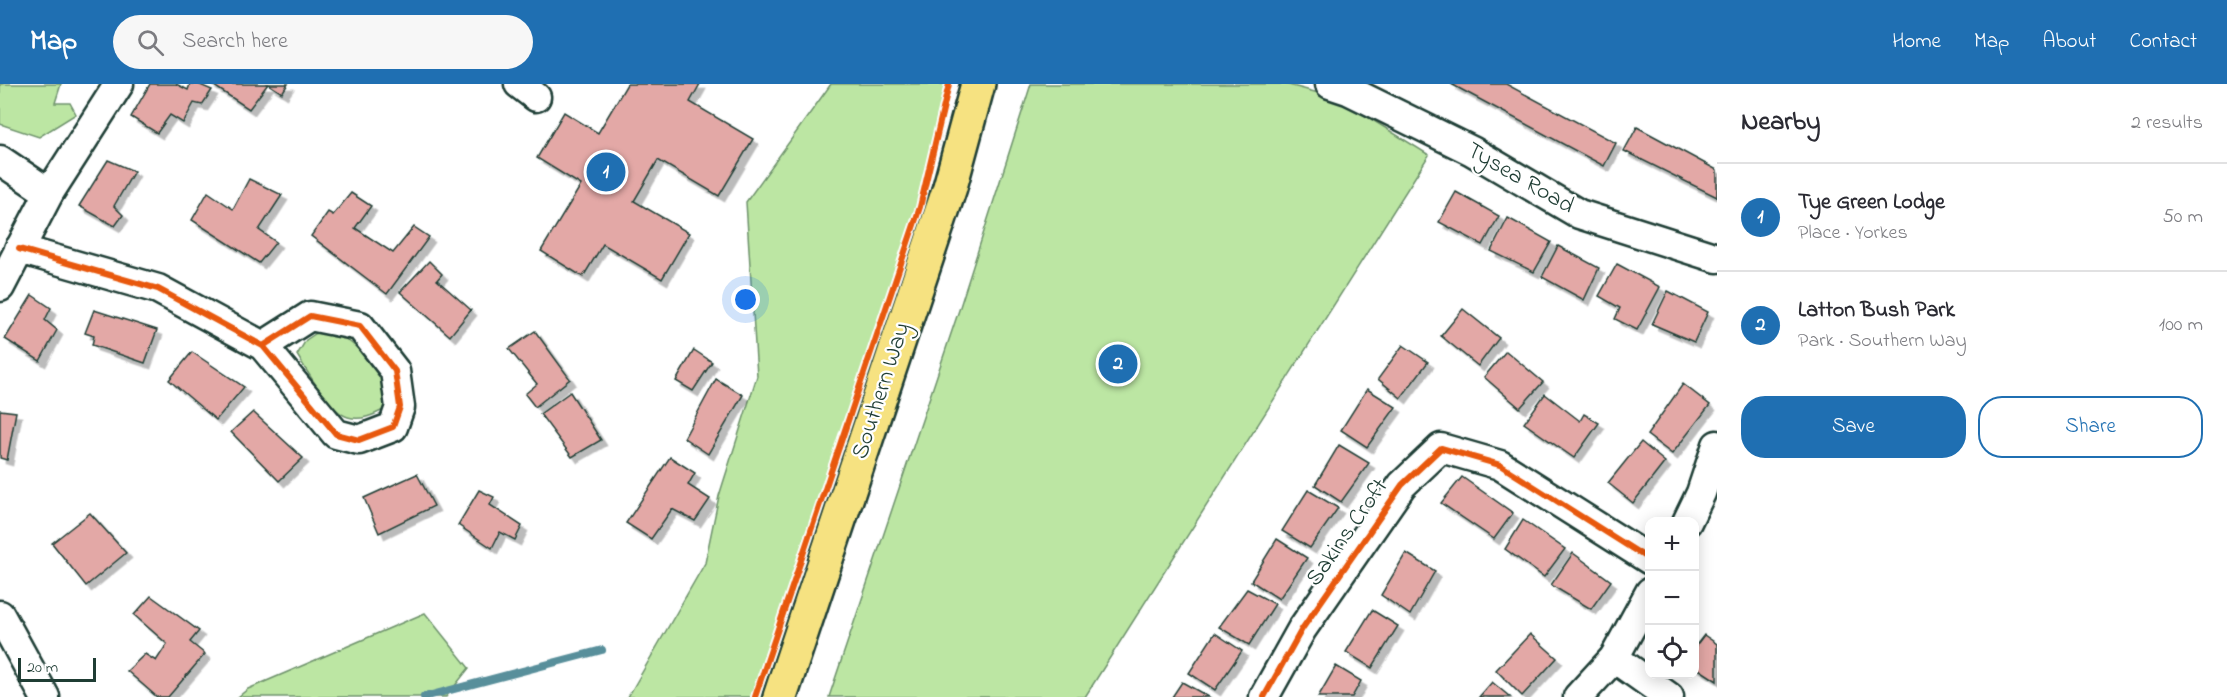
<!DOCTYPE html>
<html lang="en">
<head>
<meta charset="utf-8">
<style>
  body { margin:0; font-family:"Indie Flower",sans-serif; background:#f7f7f7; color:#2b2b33 }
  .controls { position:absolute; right:18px; bottom:18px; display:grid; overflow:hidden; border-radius:12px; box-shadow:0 3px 15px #0003 }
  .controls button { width:54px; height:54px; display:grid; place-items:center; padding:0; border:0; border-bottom:2px solid #e1e1e2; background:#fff; color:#2b2b33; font:30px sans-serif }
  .scale { position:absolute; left:18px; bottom:15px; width:78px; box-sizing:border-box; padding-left:6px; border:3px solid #1f3d34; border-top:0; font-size:16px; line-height:21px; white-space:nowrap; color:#1f3d34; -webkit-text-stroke:4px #fff; paint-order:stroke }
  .you { position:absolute; left:746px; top:216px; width:21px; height:21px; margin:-15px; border:4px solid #fff; border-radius:50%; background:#1a73e8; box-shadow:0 0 0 9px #1a73e833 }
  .badge { display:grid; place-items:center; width:39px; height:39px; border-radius:50%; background:#1f6fb2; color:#fff; font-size:20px; font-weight:700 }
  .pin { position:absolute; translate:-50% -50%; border:3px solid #fff; box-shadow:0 2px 6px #0006 }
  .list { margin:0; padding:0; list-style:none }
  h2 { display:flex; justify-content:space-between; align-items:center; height:78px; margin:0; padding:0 24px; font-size:26px }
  h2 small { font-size:20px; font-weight:400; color:#7c7c81 }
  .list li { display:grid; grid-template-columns:39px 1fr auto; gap:18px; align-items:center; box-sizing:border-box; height:108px; padding:0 24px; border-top:2px solid #e1e1e2 }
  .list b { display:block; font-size:22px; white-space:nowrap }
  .list p { margin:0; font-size:20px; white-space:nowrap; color:#7c7c81 }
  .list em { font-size:20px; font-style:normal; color:#7c7c81 }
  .actions { display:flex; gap:12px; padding:18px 24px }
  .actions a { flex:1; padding:14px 0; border:2px solid #1f6fb2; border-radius:24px; text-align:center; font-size:21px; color:#1f6fb2 }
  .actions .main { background:#1f6fb2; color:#fff }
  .icon { flex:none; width:33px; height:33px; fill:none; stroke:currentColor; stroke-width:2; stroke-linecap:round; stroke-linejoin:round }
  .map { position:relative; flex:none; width:1717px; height:613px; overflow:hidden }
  header { display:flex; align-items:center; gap:36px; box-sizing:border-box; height:84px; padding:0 30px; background:#1f6fb2; color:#fff }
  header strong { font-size:28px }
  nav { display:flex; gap:33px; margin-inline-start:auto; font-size:21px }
  .search { width:420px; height:54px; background:#f7f7f7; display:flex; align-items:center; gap:15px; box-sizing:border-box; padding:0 21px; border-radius:33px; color:#7c7c81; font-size:22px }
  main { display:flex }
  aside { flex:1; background:#fff }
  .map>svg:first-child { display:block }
</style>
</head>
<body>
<header>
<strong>Map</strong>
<div class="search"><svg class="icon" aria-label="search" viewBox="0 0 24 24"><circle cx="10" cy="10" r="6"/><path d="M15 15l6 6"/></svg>Search here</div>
<nav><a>Home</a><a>Map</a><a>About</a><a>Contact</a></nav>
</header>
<main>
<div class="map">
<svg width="1717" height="613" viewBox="0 0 1717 613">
  <defs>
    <filter id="shadow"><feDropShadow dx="5.5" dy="5.5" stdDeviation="0" flood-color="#0004"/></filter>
  </defs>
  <rect width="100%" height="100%" fill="#fff"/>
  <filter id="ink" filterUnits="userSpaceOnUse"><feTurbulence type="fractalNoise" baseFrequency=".0167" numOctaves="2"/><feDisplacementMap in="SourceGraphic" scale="12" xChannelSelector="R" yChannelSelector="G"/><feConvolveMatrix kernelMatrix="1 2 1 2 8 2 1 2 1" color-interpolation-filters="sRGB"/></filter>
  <g filter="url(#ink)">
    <g fill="#bce6a3" stroke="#6e926c" stroke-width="1.5">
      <path d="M0 0H61L55 19H70L76 30 39 53 0 40Z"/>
      <path d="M831 0H952L939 61 766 613H628L705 479 719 412 757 292 746 118Z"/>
      <path d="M1031 0H1285L1337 14 1429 71 1085 613H829L959 226Z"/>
      <path d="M321 246C325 247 331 247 335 249 352 256 390 292 389 311 388 315 386 321 385 325 374 331 361 337 348 333 330 328 307 287 297 271L306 256Z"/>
      <path d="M425 529 469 584 446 613H238L248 605Z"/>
    </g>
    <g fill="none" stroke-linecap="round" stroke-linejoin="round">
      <path stroke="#588f9b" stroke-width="8" d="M424 613 602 566"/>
    </g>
    <g fill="#e3a8a6" stroke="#1f3d34" stroke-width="1.5" filter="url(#shadow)">
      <path d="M150 0H176L188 6 190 0H198L212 6 202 21 194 19 183 39 170 31 157 49 131 33Z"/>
      <path d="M211 0H268L249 25Z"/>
      <path d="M268 0H288L282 9Z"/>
      <path d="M627 0H700L690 18 753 55 719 112 658 76 634 117 689 149 662 195 603 160 583 193 541 167 581 101 537 74 564 28 598 49Z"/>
      <path d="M1451 0H1506L1616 59 1604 82Z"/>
      <path d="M1637 43 1717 86V113L1624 67Z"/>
      <path d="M108 76 134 87 114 122 123 131 115 142 79 122Z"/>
      <path d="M249 95 282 111 259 146 276 158 259 179 192 136 208 108 233 125Z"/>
      <path d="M1456 108 1499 132 1483 161 1439 138Z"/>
      <path d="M351 109 371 122 355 144 393 169 414 143 429 153 387 210 311 152 328 128 333 131Z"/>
      <path d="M1508 134 1551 158 1534 188 1491 167Z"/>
      <path d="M1558 162 1599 184 1584 216 1542 193Z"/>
      <path d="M429 177 442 190 437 196 471 226 450 252 400 208Z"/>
      <path d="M1617 180 1660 203 1637 246 1615 235 1620 224 1599 212Z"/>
      <path d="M1668 207 1708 228 1694 258 1652 240Z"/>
      <path d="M32 211 51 224 45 236 57 246 40 277 5 255Z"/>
      <path d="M1463 225 1499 254 1478 282 1441 252Z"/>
      <path d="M94 226 157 246 145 279 92 261 94 252 85 249Z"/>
      <path d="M535 247 570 295 535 323 525 310 537 300 509 265Z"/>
      <path d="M1403 261 1428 278 1401 314 1378 295Z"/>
      <path d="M694 266 712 278 693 307 676 297Z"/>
      <path d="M1506 267 1543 298 1520 324 1484 293Z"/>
      <path d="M192 268 244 303 216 336 169 296Z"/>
      <path d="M716 295 743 311 708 370 684 354Z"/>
      <path d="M1683 300 1710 321 1672 370 1647 351Z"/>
      <path d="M1367 305 1396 323 1367 363 1341 346Z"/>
      <path d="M570 308 601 356 572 373 540 330Z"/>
      <path d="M1545 310 1580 337 1584 330 1599 339 1574 374 1524 339Z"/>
      <path d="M0 326 16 328 7 376 0 374Z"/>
      <path d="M253 328 303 374 279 397 231 348Z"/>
      <path d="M1641 358 1665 378 1633 419 1608 399Z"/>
      <path d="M1339 361 1369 379 1341 418 1315 401Z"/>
      <path d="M670 373 695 389 688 401 710 415 695 437 672 425 651 455 626 439Z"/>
      <path d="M417 390 434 422 379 449 364 414Z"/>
      <path d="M1462 393 1513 429 1494 455 1441 419Z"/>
      <path d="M479 406 494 413 490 421 522 442 515 456 500 448 492 464 458 441Z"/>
      <path d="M1308 406 1338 424 1310 464 1282 447Z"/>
      <path d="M90 429 126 469 86 502 52 459Z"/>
      <path d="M1523 436 1565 465 1544 493 1505 465Z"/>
      <path d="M1277 455 1307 474 1279 515 1251 497Z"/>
      <path d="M1406 469 1435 487 1410 531 1381 511Z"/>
      <path d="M1573 469 1611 497 1591 525 1551 501Z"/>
      <path d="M1247 505 1275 520 1249 561 1219 543Z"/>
      <path d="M151 512 199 547 190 558 205 570 168 613H157L127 587 145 570 156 577 167 560 134 531Z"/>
      <path d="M1372 526 1398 542 1372 584 1346 568Z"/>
      <path d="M1215 549 1242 567 1215 606 1189 589Z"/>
      <path d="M1530 550 1557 574 1522 612 1496 586Z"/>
      <path d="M1704 551 1717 560V597L1694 582V564Z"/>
      <path d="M1336 582 1361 597 1352 613H1318Z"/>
      <path d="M1182 598 1209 613H1172Z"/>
      <path d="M1492 598 1510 613H1479Z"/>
    </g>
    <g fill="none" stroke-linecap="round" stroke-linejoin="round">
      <defs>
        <g id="street">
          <path d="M519 0 536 13"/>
          <path d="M1330 0 1348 6 1472 67 1579 130 1717 174"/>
          <path d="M0 76 49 109"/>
          <path d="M19 165 158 205 263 262 310 232 360 242 395 287 400 323 393 343 359 356 336 350 263 262"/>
          <path d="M0 203 49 109 119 0"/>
          <path d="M1687 438 1701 409 1717 361"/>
          <path d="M1650 508 1614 574 1669 613"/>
          <path d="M0 531 45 613"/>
          <path d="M1264 613 1302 545 1402 401 1441 364 1500 381 1650 476"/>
          <path d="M1578 613 1614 574"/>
        </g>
        <path id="primary" d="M780 613 950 103 978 0"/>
      </defs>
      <use href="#street" stroke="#1f3d34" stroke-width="33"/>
      <use href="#primary" stroke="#1f3d34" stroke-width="38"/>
      <use href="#street" stroke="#fff" stroke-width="28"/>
      <use href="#primary" stroke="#f6e281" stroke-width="33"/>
      <defs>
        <g id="cycleway">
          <path d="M19 165 158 205 263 262 310 232 360 242 395 287 400 323 393 343 359 356 336 350 263 262"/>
          <path d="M755 613 920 123 949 0"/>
          <path d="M1264 613 1302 545 1402 401 1441 364 1500 381 1650 476"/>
        </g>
      </defs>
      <use href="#cycleway" stroke="#fff" stroke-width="10"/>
      <use href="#cycleway" stroke="#e8590c" stroke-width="6"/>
    </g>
  </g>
  <g text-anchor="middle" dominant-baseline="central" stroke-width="4.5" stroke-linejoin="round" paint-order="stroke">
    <g font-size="24" fill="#1f3d34" stroke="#fff">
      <text transform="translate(1520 95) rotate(30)">Tysea Road</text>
      <text transform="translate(882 307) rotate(-72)">Southern Way</text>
      <text transform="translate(1348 449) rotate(-55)">Sakins Croft</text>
    </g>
  </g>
</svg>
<div class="controls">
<button>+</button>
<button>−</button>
<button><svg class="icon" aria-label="locate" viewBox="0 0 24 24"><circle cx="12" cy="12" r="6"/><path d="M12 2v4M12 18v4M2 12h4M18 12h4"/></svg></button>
</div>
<div class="scale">20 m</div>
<div class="you"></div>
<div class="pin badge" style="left:606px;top:88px">1</div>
<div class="pin badge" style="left:1118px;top:280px">2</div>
</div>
<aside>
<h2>Nearby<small>2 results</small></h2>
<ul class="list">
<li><span class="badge">1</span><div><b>Tye Green Lodge</b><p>Place · Yorkes</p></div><em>50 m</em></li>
<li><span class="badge">2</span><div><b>Latton Bush Park</b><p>Park · Southern Way</p></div><em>100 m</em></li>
</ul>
<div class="actions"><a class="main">Save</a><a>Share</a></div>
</aside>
</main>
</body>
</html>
